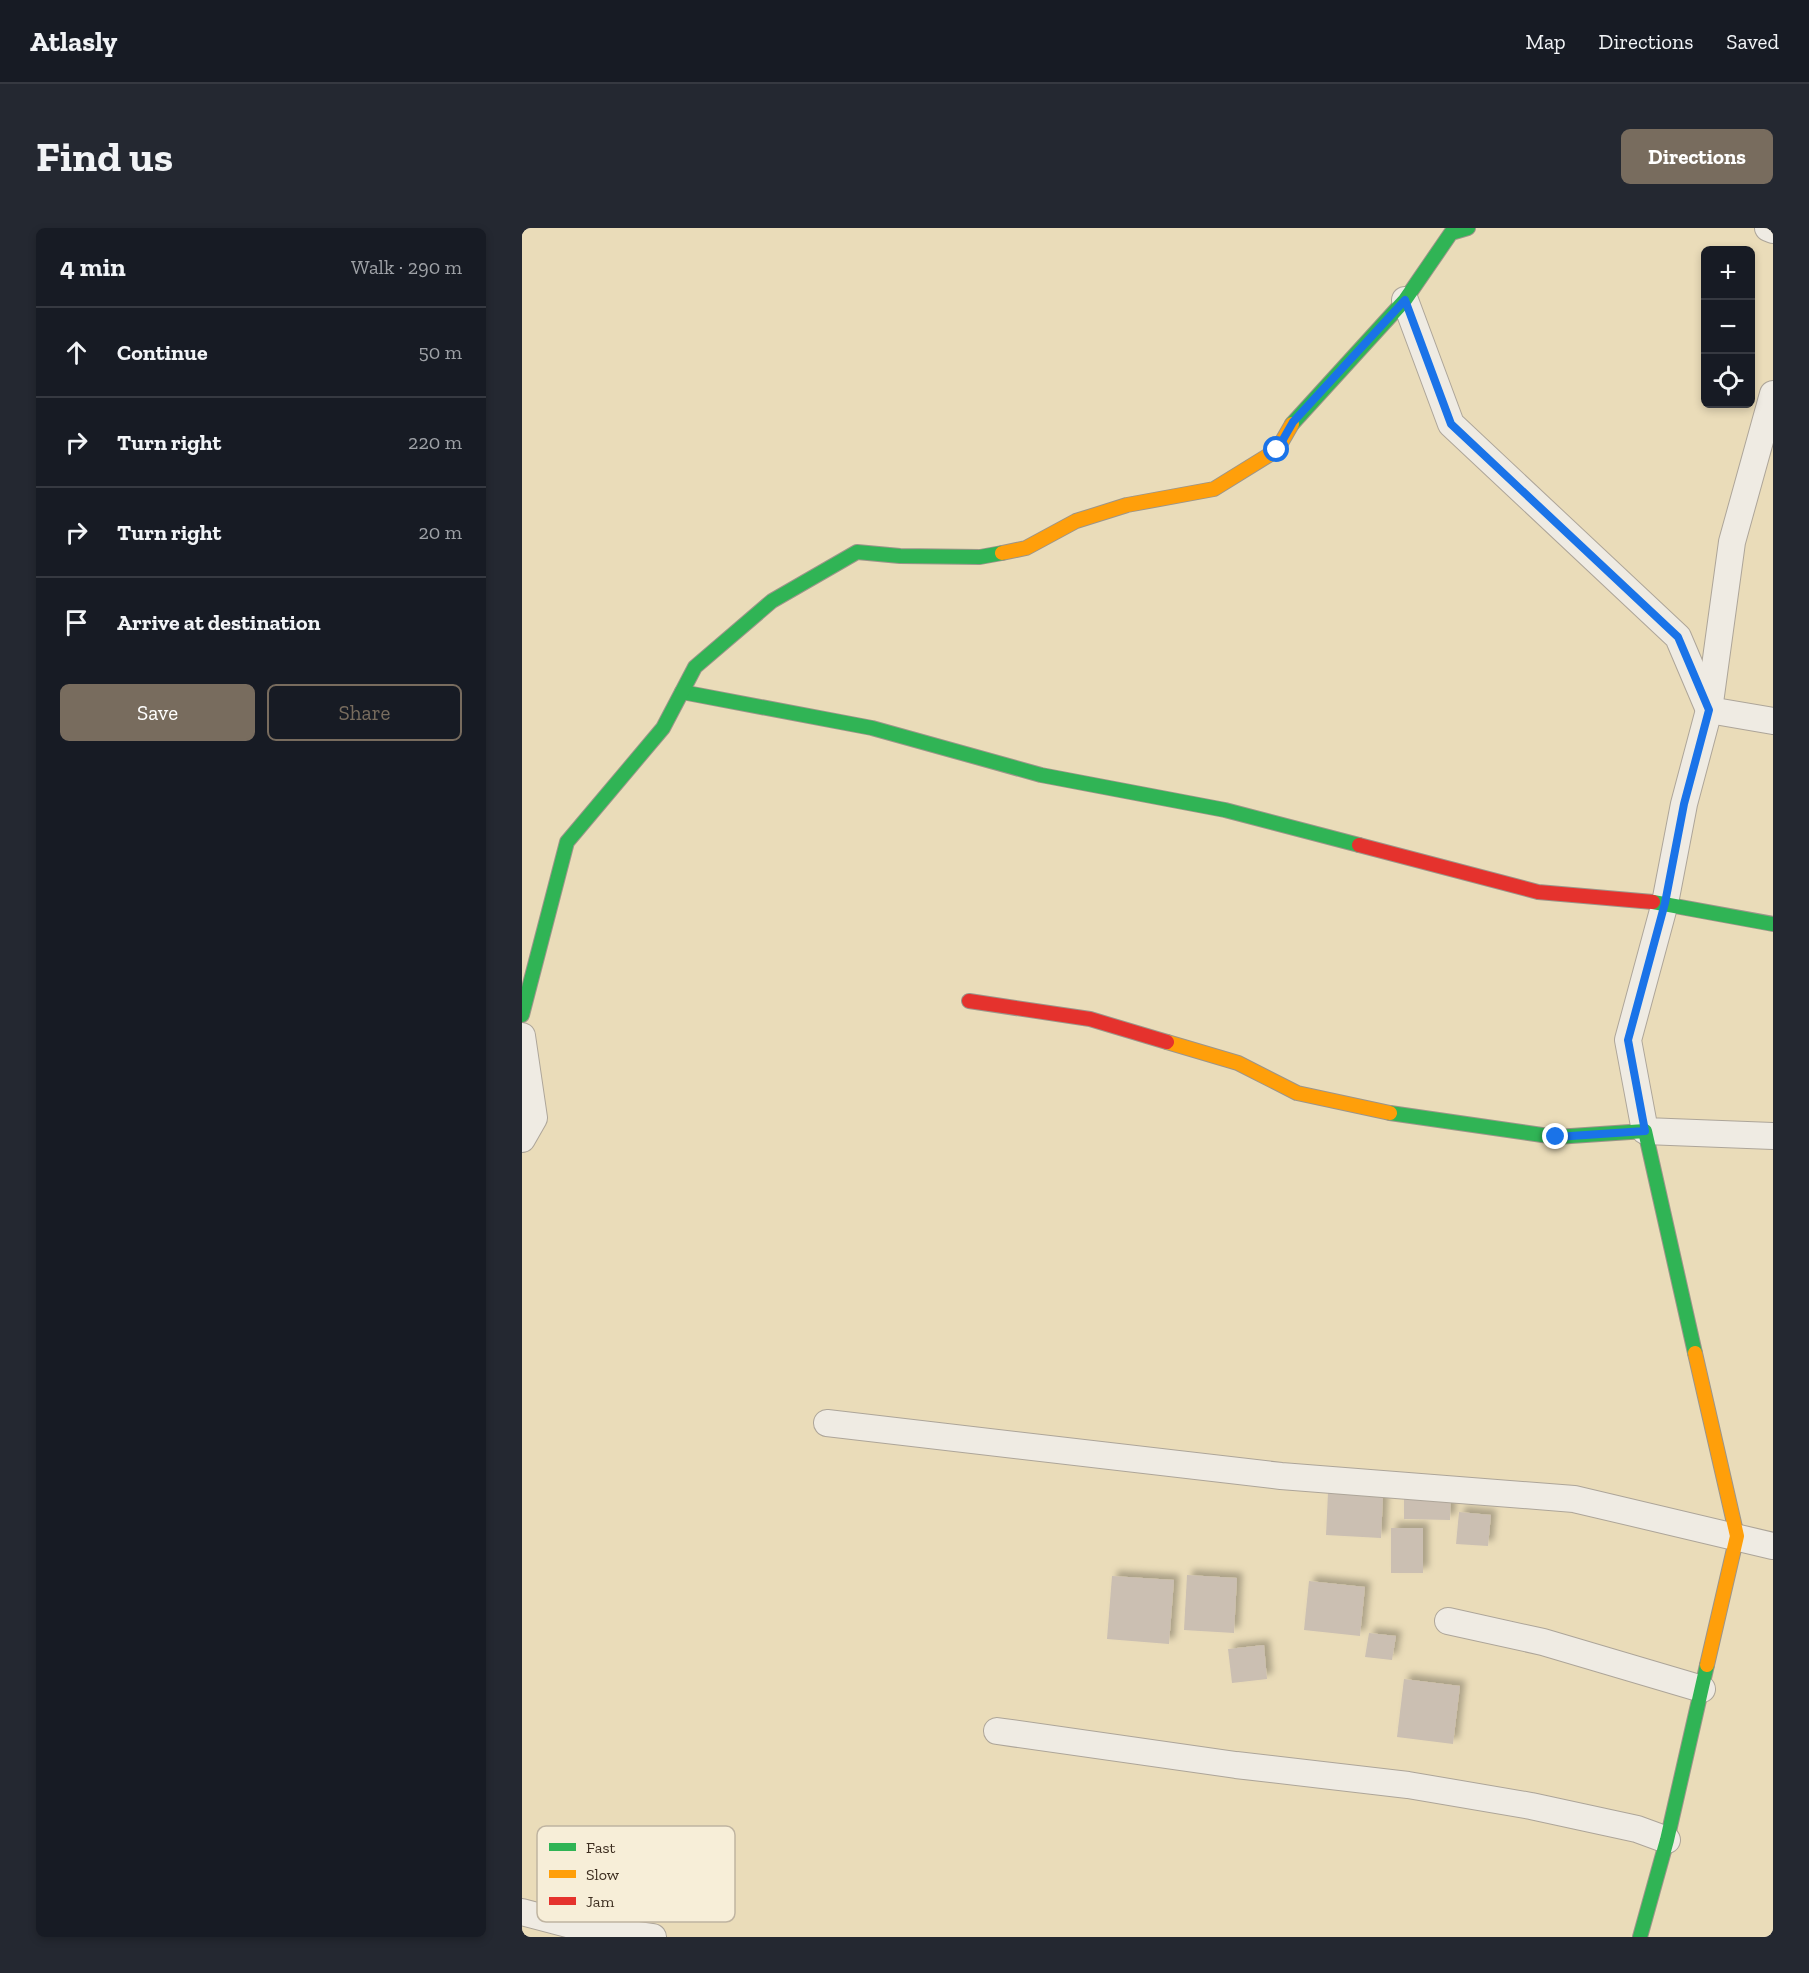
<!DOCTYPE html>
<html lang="en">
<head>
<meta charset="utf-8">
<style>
  body { margin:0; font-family:"Zilla Slab",serif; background:#242831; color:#f1f3f6 }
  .controls { position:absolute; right:18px; top:18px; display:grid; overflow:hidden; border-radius:9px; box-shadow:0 3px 9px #0003 }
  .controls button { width:54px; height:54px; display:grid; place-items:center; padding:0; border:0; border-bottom:2px solid #363941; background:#171b24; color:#f1f3f6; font:30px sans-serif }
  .stop { position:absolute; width:18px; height:18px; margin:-14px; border:4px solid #1a73e8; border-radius:50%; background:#fff }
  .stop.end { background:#1a73e8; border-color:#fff; box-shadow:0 2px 6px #0008 }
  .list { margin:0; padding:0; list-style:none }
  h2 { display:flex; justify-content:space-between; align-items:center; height:78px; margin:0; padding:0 24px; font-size:26px }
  h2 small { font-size:20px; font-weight:400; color:#9ea1a6 }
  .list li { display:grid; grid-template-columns:39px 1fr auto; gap:18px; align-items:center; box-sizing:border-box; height:90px; padding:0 24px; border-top:2px solid #363941 }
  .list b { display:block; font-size:22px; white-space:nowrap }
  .list em { font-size:20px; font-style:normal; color:#9ea1a6 }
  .actions { display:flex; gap:12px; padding:18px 24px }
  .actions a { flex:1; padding:14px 0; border:2px solid #786c5e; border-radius:9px; text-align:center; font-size:21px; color:#786c5e }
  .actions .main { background:#786c5e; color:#fff }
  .icon { flex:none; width:33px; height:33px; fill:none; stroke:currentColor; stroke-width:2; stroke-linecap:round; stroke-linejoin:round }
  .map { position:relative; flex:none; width:1251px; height:1709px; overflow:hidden; border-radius:9px }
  header { display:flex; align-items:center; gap:36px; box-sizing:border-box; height:84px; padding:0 30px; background:#171b24; border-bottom:2px solid #363941 }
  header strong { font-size:28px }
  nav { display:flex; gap:33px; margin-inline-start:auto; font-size:21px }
  .intro { display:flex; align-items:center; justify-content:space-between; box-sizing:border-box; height:144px; padding:0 36px }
  h1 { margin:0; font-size:42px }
  .button { padding:15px 27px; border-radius:9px; background:#786c5e; color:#fff; font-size:21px; font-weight:700 }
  main { display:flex; gap:36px; padding:0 36px }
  aside { flex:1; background:#171b24; border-radius:9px; box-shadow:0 3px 9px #0003 }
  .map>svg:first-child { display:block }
</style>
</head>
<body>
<header>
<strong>Atlasly</strong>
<nav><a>Map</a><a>Directions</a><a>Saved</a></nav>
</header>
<div class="intro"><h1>Find us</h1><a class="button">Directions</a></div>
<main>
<aside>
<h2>4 min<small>Walk · 290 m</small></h2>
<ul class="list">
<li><svg class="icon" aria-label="ahead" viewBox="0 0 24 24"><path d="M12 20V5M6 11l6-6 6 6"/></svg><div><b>Continue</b></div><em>50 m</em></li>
<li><svg class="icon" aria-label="right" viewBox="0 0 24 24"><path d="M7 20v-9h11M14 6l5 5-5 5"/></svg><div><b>Turn right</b></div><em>220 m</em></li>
<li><svg class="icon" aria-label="right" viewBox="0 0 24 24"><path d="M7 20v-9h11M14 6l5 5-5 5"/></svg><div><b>Turn right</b></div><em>20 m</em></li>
<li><svg class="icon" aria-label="arrive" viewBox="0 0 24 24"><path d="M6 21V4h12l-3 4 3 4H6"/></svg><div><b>Arrive at destination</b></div></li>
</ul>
<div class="actions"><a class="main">Save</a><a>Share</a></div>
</aside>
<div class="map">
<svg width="1251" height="1709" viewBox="0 0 1251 1709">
  <defs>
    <filter id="shadow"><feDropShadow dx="5.5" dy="-5.5" stdDeviation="3" flood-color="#0004"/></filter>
  </defs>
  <rect width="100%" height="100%" fill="#e7e0d1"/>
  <path fill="#eadcb9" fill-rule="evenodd" d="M0 0H1251V1709H0ZM1184 22H1228V176H1184Z"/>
  <g fill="#cbbfb2" filter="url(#shadow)">
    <path d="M806 1265 861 1268 859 1310 804 1307Z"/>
    <path d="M882 1266 929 1267 928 1292 882 1291Z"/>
    <path d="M937 1284 969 1287 966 1318 934 1316Z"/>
    <rect x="869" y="1300" width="32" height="45"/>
    <path d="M665 1347 715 1350 712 1405 662 1402Z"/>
    <path d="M590 1348 652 1352 647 1416 585 1411Z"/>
    <path d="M787 1353 843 1359 838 1408 782 1402Z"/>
    <path d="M847 1405 874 1408 870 1432 843 1429Z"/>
    <path d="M742 1417 745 1451 710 1455 706 1421Z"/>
    <path d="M882 1451 938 1458 931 1516 875 1509Z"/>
  </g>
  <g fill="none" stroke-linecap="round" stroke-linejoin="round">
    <defs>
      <g id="street">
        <path d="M1246 0 1251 2"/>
        <path d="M883 72 929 196 1156 409 1187 482 1251 493"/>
        <path d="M1251 166 1210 314 1187 482 1162 576 1143 675 1106 812 1123 903 1251 908"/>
        <path d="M0 808 12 890 0 911"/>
        <path d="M305 1195 759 1248 1052 1271 1251 1318"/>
        <path d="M926 1393 1021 1414 1180 1461"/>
        <path d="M475 1503 714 1537 886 1557 1009 1578 1115 1601 1145 1612"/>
        <path d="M0 1684 53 1698 131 1709"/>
      </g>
      <g id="fast">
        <path d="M770 196 883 72 929 5 946 0"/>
        <path d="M160 464 350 500 519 547 703 582 837 617"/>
        <path d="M1131 674 1251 696"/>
        <path d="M0 787 45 614 141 500 173 439 250 373 335 324 378 328 458 329 480 325"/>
        <path d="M868 885 1034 909 1123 903 1173 1125"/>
        <path d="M1118 1709 1145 1612 1185 1437"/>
      </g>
      <g id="slow">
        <path d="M480 325 504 320 554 293 605 277 692 261 755 222 770 196"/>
        <path d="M645 814 716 835 775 865 868 885"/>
        <path d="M1173 1125 1215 1308 1185 1437"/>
      </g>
      <g id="jam">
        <path d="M837 617 1016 664 1131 674"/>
        <path d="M447 773 568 791 645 814"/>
      </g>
    </defs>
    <use href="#street" stroke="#ada599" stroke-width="28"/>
    <use href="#fast" stroke="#9c958a" stroke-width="16"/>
    <use href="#slow" stroke="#9c958a" stroke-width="16"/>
    <use href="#jam" stroke="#9c958a" stroke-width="16"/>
    <use href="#street" stroke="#efebe3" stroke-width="26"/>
    <use href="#fast" stroke="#30b455" stroke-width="14"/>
    <use href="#slow" stroke="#ff9f0a" stroke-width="14"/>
    <use href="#jam" stroke="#e5322d" stroke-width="14"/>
  </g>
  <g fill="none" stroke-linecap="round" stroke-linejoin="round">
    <path stroke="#1a73e8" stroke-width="8" d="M755 222 771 194 883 72 929 196 1156 409 1187 482 1162 576 1143 675 1106 812 1123 903 1034 909"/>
  </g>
  <rect x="15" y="1598" width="198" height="96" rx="9" fill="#f7eed8" stroke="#bfb4a1" stroke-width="1.5"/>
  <rect x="27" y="1615" width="27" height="8" fill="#30b455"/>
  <rect x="27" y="1642" width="27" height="8" fill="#ff9f0a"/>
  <rect x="27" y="1669" width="27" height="8" fill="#e5322d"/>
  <g font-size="16" fill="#3d2e20">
    <text x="64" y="1625">Fast</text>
    <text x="64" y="1652">Slow</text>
    <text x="64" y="1679">Jam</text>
  </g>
</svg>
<div class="controls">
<button>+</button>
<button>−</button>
<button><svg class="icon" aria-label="locate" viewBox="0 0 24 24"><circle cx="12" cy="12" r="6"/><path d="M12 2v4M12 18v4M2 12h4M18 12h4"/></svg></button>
</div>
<div class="stop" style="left:755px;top:222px"></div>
<div class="stop end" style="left:1034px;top:909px"></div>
</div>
</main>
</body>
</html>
